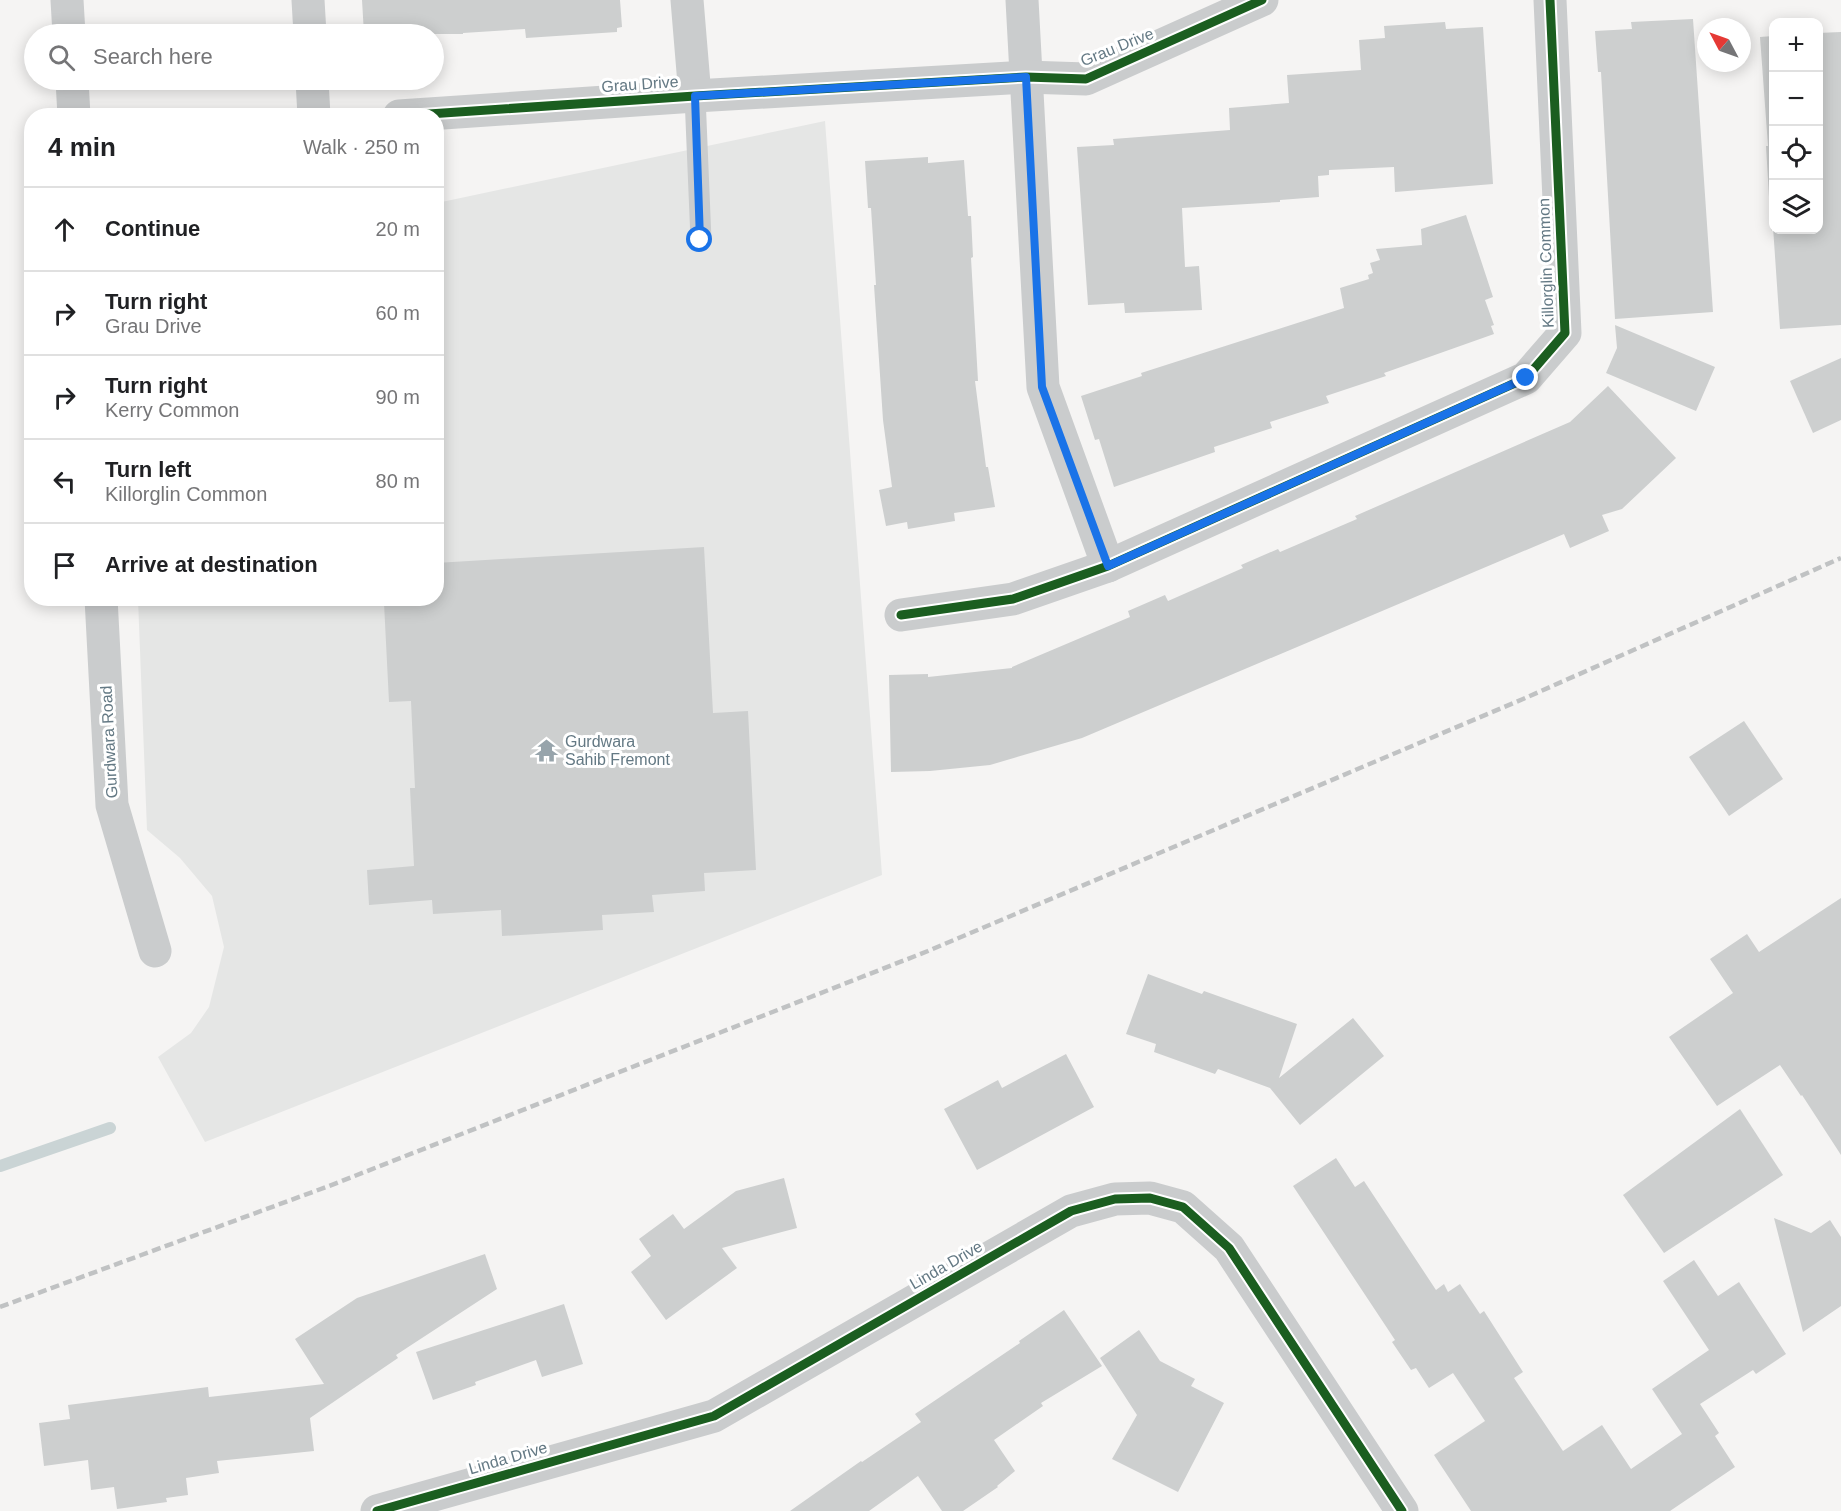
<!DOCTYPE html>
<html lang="en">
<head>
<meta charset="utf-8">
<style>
  body { margin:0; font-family:Arial,sans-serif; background:#f2f2f2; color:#202124 }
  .controls { position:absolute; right:18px; top:18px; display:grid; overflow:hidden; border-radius:12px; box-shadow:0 3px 15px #0003 }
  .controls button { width:54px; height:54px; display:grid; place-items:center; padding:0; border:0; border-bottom:2px solid #e0e0e0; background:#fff; color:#202124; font:30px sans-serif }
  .compass { position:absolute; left:1697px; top:18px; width:54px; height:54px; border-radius:50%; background:#fff; box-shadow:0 3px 15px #0003; rotate:311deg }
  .stop { position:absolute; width:18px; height:18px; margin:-14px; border:4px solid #1a73e8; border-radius:50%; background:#fff }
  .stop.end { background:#1a73e8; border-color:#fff; box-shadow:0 2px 6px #0008 }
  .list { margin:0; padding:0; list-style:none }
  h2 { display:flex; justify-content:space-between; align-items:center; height:78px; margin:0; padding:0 24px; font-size:26px }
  h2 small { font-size:20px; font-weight:400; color:#757577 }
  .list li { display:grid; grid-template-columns:39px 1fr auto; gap:18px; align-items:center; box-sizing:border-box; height:84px; padding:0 24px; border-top:2px solid #e0e0e0 }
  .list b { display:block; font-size:22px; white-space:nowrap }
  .list p { margin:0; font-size:20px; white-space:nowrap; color:#757577 }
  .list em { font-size:20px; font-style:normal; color:#757577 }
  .icon { flex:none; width:33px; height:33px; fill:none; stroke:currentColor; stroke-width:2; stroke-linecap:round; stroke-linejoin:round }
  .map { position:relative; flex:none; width:1841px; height:1511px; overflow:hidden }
  .search { position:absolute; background:#fff; box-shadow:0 3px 15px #0003; left:24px; top:24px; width:420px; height:66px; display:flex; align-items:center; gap:15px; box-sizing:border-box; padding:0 21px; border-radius:33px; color:#757577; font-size:22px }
  .panel { position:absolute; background:#fff; box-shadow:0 3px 15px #0003; left:24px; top:108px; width:420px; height:498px; border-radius:24px }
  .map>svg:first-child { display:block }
</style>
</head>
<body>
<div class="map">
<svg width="1841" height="1511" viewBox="0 0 1841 1511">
  <rect width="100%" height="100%" fill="#f5f4f3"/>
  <path fill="#e5e6e5" d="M825 121 882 875 205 1142 158 1057 191 1033 209 1007 224 947 212 896 180 858 147 830 138 599 436 598 437 203Z"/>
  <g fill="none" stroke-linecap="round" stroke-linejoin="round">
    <path stroke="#cad4d5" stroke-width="12" d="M0 1166 110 1128"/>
  </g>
  <g fill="#cdcfcf">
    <path d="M362 0H620L622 27 617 28V32L526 38 525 29 463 33V34H364Z"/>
    <path d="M1693 19 1713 312 1615 319 1601 72H1598L1595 31 1632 29 1631 22Z"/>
    <path d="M1445 22 1446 29 1483 27 1493 184 1395 192 1394 167 1329 170V175L1318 176 1319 197 1280 200V202L1182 208 1185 267 1199 266 1202 310 1125 313 1124 303 1088 305 1077 147 1114 145 1113 139 1230 130 1229 108 1289 103 1287 75 1361 70 1359 40 1385 38 1384 26Z"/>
    <path d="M1841 32V325L1780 329 1773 227 1771 231 1766 146H1768L1760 37 1773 36V230H1818V33Z"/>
    <path d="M928 157V163L964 160 968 216H971L973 257 971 258 978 381H975L986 467H988L995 507 954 513 955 521 908 529 907 522 886 526 879 490 892 487 883 420 874 285H876L871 208H868L865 161Z"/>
    <path d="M1466 215 1493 297 1485 300 1494 325 1491 326 1494 334 1384 373 1386 376 1326 396 1329 403 1270 422 1272 428 1214 447 1215 452 1114 487 1099 439 1095 440 1081 396 1142 376 1141 373 1344 308 1340 288 1369 279 1368 275 1373 273 1370 263 1380 260 1376 249 1422 245 1421 229Z"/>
    <path d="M1615 325 1715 367 1696 411 1606 373 1617 348Z"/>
    <path d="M1841 358V420L1813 433 1790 381Z"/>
    <path d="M1608 386 1676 458 1622 509 1602 515 1609 531 1570 548 1564 534 1082 738 990 765 930 771 891 772 889 675 928 674V677L1012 668V667L1130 617 1128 611 1165 595 1168 601 1243 568 1241 565 1278 549 1280 552 1357 519 1355 516 1570 422Z"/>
    <path d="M704 547 713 713 748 711 756 870 704 873 705 891 652 895 654 912 602 915 603 930 502 936 501 910 433 914 432 900 369 905 367 870 414 866 410 788H415L411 701 389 702 384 603 404 602V598H436V563Z"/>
    <path d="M1744 721 1783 779 1729 816 1689 757Z"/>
    <path d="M1841 898V1155L1802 1095 1801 1096 1780 1065 1717 1106 1669 1037 1733 993 1710 959 1747 934 1759 952Z"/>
    <path d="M1148 974 1202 994 1204 991 1297 1024 1279 1078 1353 1018 1384 1056 1300 1125 1270 1088 1218 1069 1215 1074 1154 1052 1156 1044 1126 1034Z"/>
    <path d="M1066 1054 1094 1107 977 1170 944 1109 998 1080 1002 1088Z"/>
    <path d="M1740 1109 1783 1175 1664 1253 1623 1195Z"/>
    <path d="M1336 1158 1355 1187 1364 1181 1436 1290 1444 1284 1448 1292 1460 1284 1480 1314 1484 1311 1523 1372 1514 1378 1563 1451 1602 1425 1631 1469 1682 1434 1652 1389 1709 1350 1663 1281 1694 1260 1718 1296 1739 1282 1786 1354 1756 1374 1753 1370 1700 1404 1719 1433 1715 1436 1735 1467 1670 1511H1471L1434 1455 1485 1421 1453 1373 1429 1388 1416 1368 1411 1370 1392 1342 1395 1340 1293 1186Z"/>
    <path d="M784 1178 797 1228 722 1248 737 1268 666 1320 631 1272 651 1256 639 1239 673 1214 684 1229 736 1191Z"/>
    <path d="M1774 1218 1811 1233 1830 1220 1841 1237V1306L1803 1332Z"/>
    <path d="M485 1254 497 1289 396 1355 398 1358 310 1418 314 1451 217 1461 219 1473 186 1478 188 1495 166 1498 167 1502 117 1509 114 1487 91 1490 88 1460 44 1466 39 1423 70 1419 68 1405 208 1387 209 1397 324 1384 295 1339 357 1298Z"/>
    <path d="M564 1304 583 1364 542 1377 536 1360 475 1382 476 1385 433 1400 416 1352Z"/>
    <path d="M1064 1310 1102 1366 1041 1403 1043 1406 994 1440 1015 1471 997 1486 998 1487 963 1511H942L918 1476 869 1511H790L861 1461 862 1462 921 1422 915 1414 1020 1343 1019 1341Z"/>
    <path d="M1139 1330 1160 1361 1195 1379 1191 1386 1224 1403 1178 1492 1112 1459 1137 1415 1100 1358Z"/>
  </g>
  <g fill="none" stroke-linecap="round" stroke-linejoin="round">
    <path stroke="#cacccd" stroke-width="21" d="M695 96 701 240"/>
    <g stroke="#cacccd" stroke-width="33">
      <path d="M67 0 69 34"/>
      <path d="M308 0 310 34"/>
      <path d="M687 0 695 96"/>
      <path d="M1022 0 1043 387 1108 566"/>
      <path d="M72 80 74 116"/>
      <path d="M312 80 314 116"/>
      <path d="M399 116 695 96 1026 77 1086 79 1262 0"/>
      <path d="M101 598 112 805 155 951"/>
      <path d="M901 615 1013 599 1108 566 1526 378 1565 333 1550 0"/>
      <path d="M377 1511 714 1416 1071 1211 1115 1199 1150 1198 1183 1207 1229 1248 1402 1511"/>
    </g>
    <path stroke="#c0c2c3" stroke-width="4.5" stroke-dasharray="9 4.5" stroke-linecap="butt" d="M0 1307 329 1186 928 951 1523 699 1841 558"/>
    <defs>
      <g id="cycleway">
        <path d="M399 116 695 96 1026 77 1086 79 1262 0"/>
        <path d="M901 615 1013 599 1108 566 1526 378 1565 333 1550 0"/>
        <path d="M377 1511 714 1416 1071 1211 1115 1199 1150 1198 1183 1207 1229 1248 1402 1511"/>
      </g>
    </defs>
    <use href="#cycleway" stroke="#fff" stroke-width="13"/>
    <use href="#cycleway" stroke="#1b5e20" stroke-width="9"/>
  </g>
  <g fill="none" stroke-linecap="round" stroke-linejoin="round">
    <path stroke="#1a73e8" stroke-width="8" d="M700 240 695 96 1026 77 1042 387 1108 566 1526 378"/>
  </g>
  <defs>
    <symbol id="temple-bare" viewBox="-9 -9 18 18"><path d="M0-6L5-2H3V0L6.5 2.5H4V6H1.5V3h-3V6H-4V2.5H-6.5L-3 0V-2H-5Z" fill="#97a4ab" stroke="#fff" stroke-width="2.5" paint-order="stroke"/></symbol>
  </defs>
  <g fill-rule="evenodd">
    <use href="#temple-bare" x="530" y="734" width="33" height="33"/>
  </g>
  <g text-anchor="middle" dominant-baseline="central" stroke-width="6" stroke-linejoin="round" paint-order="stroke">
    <g font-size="16" fill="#647984" stroke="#fff">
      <text transform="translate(1117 47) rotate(-22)">Grau Drive</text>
      <text transform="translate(640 84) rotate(-4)">Grau Drive</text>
      <text transform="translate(1546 263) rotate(-92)">Killorglin Common</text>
      <text transform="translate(109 742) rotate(-93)">Gurdwara Road</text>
      <text transform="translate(946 1265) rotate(-30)">Linda Drive</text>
      <text transform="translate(508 1458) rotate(-16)">Linda Drive</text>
    </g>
    <g font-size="16" fill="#647984" stroke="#fff" text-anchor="start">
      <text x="565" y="741">Gurdwara<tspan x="565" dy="18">Sahib Fremont</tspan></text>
    </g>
  </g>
</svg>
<div class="controls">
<button>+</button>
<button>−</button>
<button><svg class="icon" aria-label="locate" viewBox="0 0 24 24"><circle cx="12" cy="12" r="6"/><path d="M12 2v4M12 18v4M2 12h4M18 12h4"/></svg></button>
<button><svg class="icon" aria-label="layers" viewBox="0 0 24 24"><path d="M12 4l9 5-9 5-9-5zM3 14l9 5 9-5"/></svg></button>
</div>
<svg class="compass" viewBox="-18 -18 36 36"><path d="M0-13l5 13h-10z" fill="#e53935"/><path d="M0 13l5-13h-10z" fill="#757577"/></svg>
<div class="stop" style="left:700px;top:240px"></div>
<div class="stop end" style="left:1526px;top:378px"></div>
<div class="search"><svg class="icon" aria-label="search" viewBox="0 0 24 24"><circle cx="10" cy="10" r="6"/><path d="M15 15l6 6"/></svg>Search here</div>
<section class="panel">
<h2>4 min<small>Walk · 250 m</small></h2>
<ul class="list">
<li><svg class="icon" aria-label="ahead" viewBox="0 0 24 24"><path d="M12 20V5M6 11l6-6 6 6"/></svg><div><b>Continue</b></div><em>20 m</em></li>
<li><svg class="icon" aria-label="right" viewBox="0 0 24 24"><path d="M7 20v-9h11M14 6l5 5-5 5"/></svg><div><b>Turn right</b><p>Grau Drive</p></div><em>60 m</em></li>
<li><svg class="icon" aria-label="right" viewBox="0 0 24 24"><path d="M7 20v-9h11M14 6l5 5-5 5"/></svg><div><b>Turn right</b><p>Kerry Common</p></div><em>90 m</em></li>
<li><svg class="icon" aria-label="left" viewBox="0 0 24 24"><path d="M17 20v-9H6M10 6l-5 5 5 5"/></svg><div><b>Turn left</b><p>Killorglin Common</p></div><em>80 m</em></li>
<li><svg class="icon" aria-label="arrive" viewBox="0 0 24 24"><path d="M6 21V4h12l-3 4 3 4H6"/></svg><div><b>Arrive at destination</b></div></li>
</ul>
</section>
</div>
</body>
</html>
